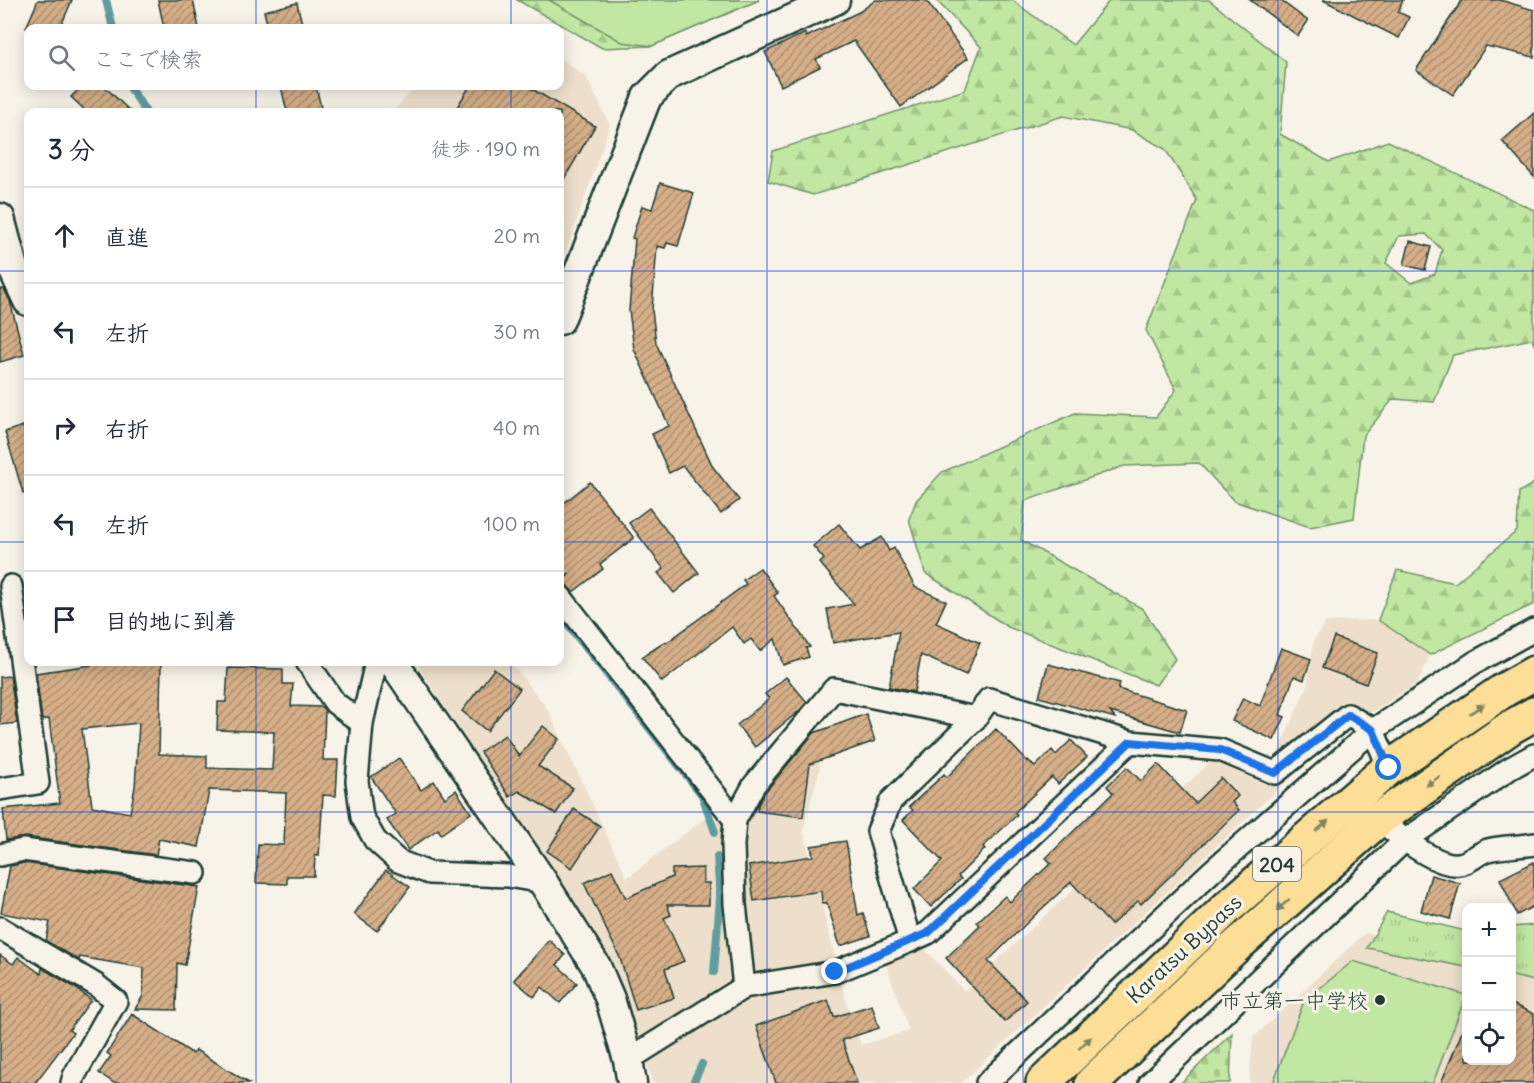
<!DOCTYPE html>
<html lang="ja">
<head>
<meta charset="utf-8">
<style>
  body { margin:0; font-family:Delius,"Klee One",sans-serif; background:#f6f6f7; color:#1f2937 }
  .controls { position:absolute; right:18px; bottom:18px; display:grid; overflow:hidden; border-radius:12px; box-shadow:0 3px 15px #0003 }
  .controls button { width:54px; height:54px; display:grid; place-items:center; padding:0; border:0; border-bottom:2px solid #e0e1e3; background:#fff; color:#1f2937; font:30px sans-serif }
  .stop { position:absolute; width:18px; height:18px; margin:-14px; border:4px solid #1a73e8; border-radius:50%; background:#fff }
  .stop.end { background:#1a73e8; border-color:#fff; box-shadow:0 2px 6px #0008 }
  .list { margin:0; padding:0; list-style:none }
  h2 { display:flex; justify-content:space-between; align-items:center; height:78px; margin:0; padding:0 24px; font-size:26px }
  h2 small { font-size:20px; font-weight:400; color:#747a83 }
  .list li { display:grid; grid-template-columns:39px 1fr auto; gap:18px; align-items:center; box-sizing:border-box; height:96px; padding:0 24px; border-top:2px solid #e0e1e3 }
  .list b { display:block; font-size:22px; white-space:nowrap }
  .list em { font-size:20px; font-style:normal; color:#747a83 }
  .icon { flex:none; width:33px; height:33px; fill:none; stroke:currentColor; stroke-width:2; stroke-linecap:round; stroke-linejoin:round }
  .map { position:relative; flex:none; width:1534px; height:1083px; overflow:hidden }
  .search { position:absolute; background:#fff; box-shadow:0 3px 15px #0003; left:24px; top:24px; width:540px; height:66px; display:flex; align-items:center; gap:15px; box-sizing:border-box; padding:0 21px; border-radius:12px; color:#747a83; font-size:22px }
  .panel { position:absolute; background:#fff; box-shadow:0 3px 15px #0003; left:24px; top:108px; width:540px; height:558px; border-radius:12px }
  .map>svg:first-child { display:block }
</style>
</head>
<body>
<div class="map">
<svg width="1534" height="1083" viewBox="0 0 1534 1083">
  <defs>
    <pattern id="grass-tufts" width="24" height="20" patternUnits="userSpaceOnUse" patternTransform="scale(1.5)"><rect width="24" height="20" fill="#c1e7a2"/><path d="M3 7l-1-3M5 7V3M7 7l1-3M15 17l-1-3M17 17v-4M19 17l1-3" fill="none" stroke="#a5c78c"/></pattern>
    <pattern id="forest-firs" width="22" height="20" patternUnits="userSpaceOnUse" patternTransform="scale(1.5)"><rect width="22" height="20" fill="#c1e7a2"/><path d="M5 1l3.5 6h-7zM16 11l3.5 6h-7z" fill="#a5c78c"/></pattern>
    <pattern id="cemetery-stones" width="16" height="16" patternUnits="userSpaceOnUse" patternTransform="scale(1.5)"><rect width="16" height="16" fill="#c1e7a2"/><path d="M2 7V4a2 2 0 0 1 4 0v3zM10 15v-3a2 2 0 0 1 4 0v3z" fill="#a5c78c"/></pattern>
    <pattern id="building-hatch" width="6" height="6" patternUnits="userSpaceOnUse" patternTransform="scale(1.5)"><rect width="6" height="6" fill="#d6af88"/><path d="M-1 1l2-2M0 6l6-6M5 7l2-2" fill="none" stroke="#ad9070"/></pattern>
  </defs>
  <rect width="100%" height="100%" fill="#f7f3e8"/>
  <filter id="ink" filterUnits="userSpaceOnUse"><feTurbulence type="fractalNoise" baseFrequency=".0167" numOctaves="2"/><feDisplacementMap in="SourceGraphic" scale="12" xChannelSelector="R" yChannelSelector="G"/><feConvolveMatrix kernelMatrix="1 2 1 2 8 2 1 2 1" color-interpolation-filters="sRGB"/></filter>
  <g filter="url(#ink)">
    <g fill="#eddfcb">
      <path d="M560 58 586 77 610 125 560 269V112H392L417 86H560Z"/>
      <path d="M1378 620 1430 655 1417 684 1342 730 961 1083H653L615 965 415 662H510L547 708 627 878 705 818 736 816 814 721 820 768 803 830 846 1001 861 1045 909 1031 886 964 924 948 964 991 1212 761 1264 784 1307 687 1314 640 1326 622Z"/>
      <path d="M1365 933 1466 950V1060H1512V958L1534 962V1083H1249L1253 1038Z"/>
    </g>
    <g fill="url(#grass-tufts)" stroke="#70926b" stroke-width="1.5">
      <path d="M1387 912 1466 931V967L1367 948Z"/>
      <path d="M1534 925V981L1512 976V927Z"/>
    </g>
    <g fill="url(#forest-firs)" stroke="#70926b" stroke-width="1.5" fill-rule="evenodd">
      <path d="M517 0H759L652 46 602 48Z"/>
      <path d="M936 0H1012L1073 45 1110 0H1209L1286 62 1280 134 1329 162 1388 141 1534 210V345L1532 339 1453 355 1434 402 1393 399 1363 436 1354 518 1310 527 1234 501 1199 463 1124 466 1025 501 1021 540 1143 609 1175 659 1156 685 1008 627 925 573 909 519 916 501 942 472 1075 413 1156 417 1176 390 1146 330 1197 200 1165 149 1132 130 1063 116 813 195 768 181 773 151 965 90 981 47ZM1426 234 1442 250 1435 274 1411 283 1386 263 1399 236Z"/>
      <path d="M1534 483V604L1430 655 1378 620 1397 570 1455 583 1517 531 1519 492Z"/>
    </g>
    <path fill="url(#cemetery-stones)" stroke="#70926b" stroke-width="1.5" d="M1232 1033 1230 1083H1181Z"/>
    <g fill="#c1e7a2" stroke="#70926b" stroke-width="1.5">
      <path d="M549 0H759L652 46 622 42Z"/>
      <path d="M1353 961 1466 995 1433 1083H1273L1304 1001Z"/>
    </g>
    <g fill="none" stroke-linecap="round" stroke-linejoin="round">
      <g stroke="#619d9f" stroke-width="8">
        <path d="M106 0 113 28"/>
        <path d="M129 86 146 112"/>
        <path d="M560 615 702 795 715 832"/>
        <path d="M714 972 720 898 717 857"/>
        <path d="M693 1083 702 1064"/>
      </g>
    </g>
    <g fill="url(#building-hatch)" stroke="#1f3d34" stroke-width="1.5" fill-rule="evenodd">
      <path d="M38 0H72L60 28H26Z"/>
      <path d="M158 0H193L199 28H164Z"/>
      <path d="M876 0H926L968 58 901 107 854 41 816 59 820 67 781 86 765 52 805 33 806 37 859 12Z"/>
      <path d="M1250 0H1280L1308 21 1298 36Z"/>
      <path d="M1323 0H1403L1398 12 1409 17 1399 38Z"/>
      <path d="M1462 0H1500L1534 10V57L1486 46 1453 95 1416 70Z"/>
      <path d="M297 3 303 28H268L264 11Z"/>
      <path d="M82 86H104L131 112H87L71 97Z"/>
      <path d="M281 86H316L322 112H287Z"/>
      <path d="M470 86H527L595 126 560 186V112H454Z"/>
      <path d="M1534 113V177L1502 141Z"/>
      <path d="M660 183 694 193 678 246 667 243 665 248 657 246 652 310 656 343 713 467 739 500 721 514 683 466 669 473 652 434 669 426 634 349 629 310 635 239 632 238 642 206 652 209Z"/>
      <path d="M1410 241 1431 247 1425 270 1404 265Z"/>
      <path d="M0 289H4L10 301 24 355 0 362Z"/>
      <path d="M23 426 28 444V492L23 493 5 432Z"/>
      <path d="M590 482 634 538 600 564 603 569 573 592 565 584H561L570 573 560 580V506Z"/>
      <path d="M649 508 699 573 674 593 658 573 664 569 629 523Z"/>
      <path d="M839 524 860 550 882 537 889 551 894 548 915 587 946 601 936 623 980 643 966 675 921 655 914 692 889 687 899 632 833 643 827 609 854 604 820 563 824 559 813 546Z"/>
      <path d="M760 568 778 593 774 596 810 647 806 648 809 657 783 665 775 639 760 651 751 639 744 644 732 627 662 682 642 657 665 642 666 643 746 584 743 580Z"/>
      <path d="M1334 637 1378 653 1366 684 1322 668Z"/>
      <path d="M1281 648 1311 659 1304 680 1294 676 1280 715 1285 717 1274 740 1232 721 1243 698 1260 706Z"/>
      <path d="M92 662 161 664 159 754 207 756V768L272 770 274 732 217 730 218 702H226L228 668 283 669V684H293L291 706 322 707 325 711 323 760H338L336 796 323 795 319 856 315 855 314 876H287V884L256 883 258 844 284 845 286 793 209 790 199 847 159 839 156 855 25 837 6 840 3 809 60 803 49 719 42 720 36 673 91 665ZM139 723 135 787 130 813 92 806 82 729Z"/>
      <path d="M1048 664 1120 683 1118 689 1187 710 1180 732 1110 712 1115 718 1039 697Z"/>
      <path d="M494 669 520 689 487 731 462 711Z"/>
      <path d="M10 676 17 723 0 725V677Z"/>
      <path d="M786 677 807 702 799 711 755 747 737 725 769 699 765 694Z"/>
      <path d="M866 714 875 741 810 764 803 817 757 811 758 805 765 792 814 733Z"/>
      <path d="M543 726 559 739 538 766 573 788 556 814 519 791 510 797 480 752 505 735 519 756Z"/>
      <path d="M996 729 1027 761 1028 760 1035 767 1052 750 1056 755 1071 740 1087 757 1058 784 1052 777 1015 812 1017 815 983 847 985 849 958 876 961 879 931 907 914 889 942 861 903 820 913 810 909 807 944 774 947 777Z"/>
      <path d="M399 758 421 790 434 781 445 798 456 790 471 813 441 834 438 829 408 850 387 820 396 814 371 777Z"/>
      <path d="M1158 764 1195 803 1221 778 1238 796 1232 802 1239 810 1141 904 1138 901 1111 925 1071 882 1035 915 988 961 1027 1001 1005 1022 946 958 980 925 977 922 1005 896 1010 902 1051 863 1046 858 1113 793 1107 786 1127 767 1141 781Z"/>
      <path d="M574 809 600 826 572 868 547 851Z"/>
      <path d="M846 841 858 915 863 913 870 936 840 946 827 903H822L821 891 754 901 749 866 813 856 811 846Z"/>
      <path d="M1534 862V906L1517 915 1500 879Z"/>
      <path d="M24 863 199 887 185 965 177 963 176 1010 135 1009 143 996 144 968 80 957 79 960 46 941 50 922 1 913 10 866Z"/>
      <path d="M703 868V883H709V905H667L671 915 664 918 684 961 665 969 674 998 636 1010 620 958 584 883 612 870 626 898 672 877V869Z"/>
      <path d="M386 870 410 887 377 931 354 914Z"/>
      <path d="M1431 875 1460 883 1450 919 1421 911Z"/>
      <path d="M549 940 565 955 557 965 577 983 560 1003 542 987 534 997 514 980Z"/>
      <path d="M0 955 13 964 18 957 41 974 42 968 74 987 91 1000 69 1030 73 1033 35 1083H0Z"/>
      <path d="M828 1000 834 1017 872 1005 879 1028 842 1040 857 1083H776L756 1026Z"/>
      <path d="M1512 1004 1534 1014V1083H1441L1466 1022 1467 1060H1512Z"/>
      <path d="M132 1014 193 1054 196 1050 249 1083H114L99 1073 111 1056 107 1053Z"/>
    </g>
    <g fill="none" stroke-linecap="round" stroke-linejoin="round">
      <defs>
        <g id="street">
          <path d="M560 596 735 820"/>
          <path d="M307 662 335 703 362 723"/>
          <path d="M376 662 362 723 357 781 362 817 375 840 398 861 429 873 508 876 543 882"/>
          <path d="M1130 742 928 933 910 941 878 831 891 801 976 718 989 699 1130 742 1220 750 1275 773 1348 715 1373 730 1389 768"/>
          <path d="M0 789 38 783 11 586"/>
          <path d="M1379 819C1395 833 1436 867 1458 864 1468 864 1478 853 1488 850 1502 846 1519 847 1534 844"/>
          <path d="M0 855 23 850 195 873"/>
          <path d="M0 928 96 985 116 1001 74 1076 72 1083"/>
          <path d="M744 987 735 904 733 845 735 820 754 785 834 689 976 718"/>
          <path d="M628 1060 744 987 835 972 910 941"/>
          <path d="M987 1083 1212 871 1373 730 1474 663 1534 630"/>
          <path d="M1150 1083 1404 841 1509 769 1534 755"/>
        </g>
        <g id="secondary">
          <path d="M0 218 14 271 28 301"/>
          <path d="M560 320 647 97 669 75 835 0"/>
          <path d="M393 662 543 882 596 966 610 999 628 1060 632 1083"/>
        </g>
        <g id="highway">
          <path d="M1043 1083 1228 907 1389 768 1504 690 1534 673"/>
          <path d="M1092 1083 1234 948 1379 819 1511 727 1534 714"/>
        </g>
      </defs>
      <use href="#street" stroke="#1f3d34" stroke-width="26"/>
      <use href="#secondary" stroke="#1f3d34" stroke-width="33"/>
      <use href="#highway" stroke="#1f3d34" stroke-width="38"/>
      <use href="#street" stroke="#f7f3e8" stroke-width="21"/>
      <use href="#secondary" stroke="#f7f3e8" stroke-width="28"/>
      <use href="#highway" stroke="#fcde96" stroke-width="33"/>
    </g>
    <defs><path id="oneway-solid" d="M-6-.8H1V-3.2L6.5 0L1 3.2V.8H-6Z" transform="scale(1.5)"/></defs>
    <g fill="#828560">
      <use href="#oneway-solid" transform="translate(1477 709) rotate(-34)"/>
      <use href="#oneway-solid" transform="translate(1433 781) rotate(145)"/>
      <use href="#oneway-solid" transform="translate(1322 826) rotate(-41)"/>
      <use href="#oneway-solid" transform="translate(1283 905) rotate(138)"/>
      <use href="#oneway-solid" transform="translate(1085 1043) rotate(-43)"/>
    </g>
  </g>
  <g fill="none" stroke-linecap="round" stroke-linejoin="round" filter="url(#ink)">
    <path stroke="#1a73e8" stroke-width="8" d="M835 972 928 933 1130 742 1220 750 1275 773 1348 715 1373 730 1389 768"/>
  </g>
  <path fill="none" stroke="#1d4ed8" stroke-width="1.5" stroke-opacity="0.55" d="M256 0V28M511 0V28M767 0V1083M1023 0V1083M1278 0V1083M256 86V112M511 86V112M0 271H28M560 271H1534M0 542H28M560 542H1534M256 662V1083M511 662V1083M0 812H1534"/>
  <circle fill="#1f3d34" stroke="#f7f3e8" stroke-width="2" cx="1380" cy="1000" r="6"/>
  <g text-anchor="middle" dominant-baseline="central" stroke-width="6" stroke-linejoin="round" paint-order="stroke">
    <rect fill="#f7f3e8" stroke="#60746a" stroke-width="1.5" x="1253" y="847" width="48" height="34" rx="4.5"/>
    <g font-size="20" font-weight="bold" fill="#1f3d34">
      <text x="1277" y="864">204</text>
    </g>
    <g font-size="21" fill="#1f3d34" stroke="#f7f3e8">
      <text transform="translate(1184 949) rotate(-43)">Karatsu Bypass</text>
    </g>
    <g font-size="21" fill="#1f3d34" stroke="#f7f3e8" text-anchor="end">
      <text x="1368" y="1000">市立第一中学校</text>
    </g>
  </g>
</svg>
<div class="controls">
<button>+</button>
<button>−</button>
<button><svg class="icon" aria-label="locate" viewBox="0 0 24 24"><circle cx="12" cy="12" r="6"/><path d="M12 2v4M12 18v4M2 12h4M18 12h4"/></svg></button>
</div>
<div class="stop" style="left:1389px;top:768px"></div>
<div class="stop end" style="left:835px;top:972px"></div>
<div class="search"><svg class="icon" aria-label="search" viewBox="0 0 24 24"><circle cx="10" cy="10" r="6"/><path d="M15 15l6 6"/></svg>ここで検索</div>
<section class="panel">
<h2>3 分<small>徒歩 · 190 m</small></h2>
<ul class="list">
<li><svg class="icon" aria-label="ahead" viewBox="0 0 24 24"><path d="M12 20V5M6 11l6-6 6 6"/></svg><div><b>直進</b></div><em>20 m</em></li>
<li><svg class="icon" aria-label="left" viewBox="0 0 24 24"><path d="M17 20v-9H6M10 6l-5 5 5 5"/></svg><div><b>左折</b></div><em>30 m</em></li>
<li><svg class="icon" aria-label="right" viewBox="0 0 24 24"><path d="M7 20v-9h11M14 6l5 5-5 5"/></svg><div><b>右折</b></div><em>40 m</em></li>
<li><svg class="icon" aria-label="left" viewBox="0 0 24 24"><path d="M17 20v-9H6M10 6l-5 5 5 5"/></svg><div><b>左折</b></div><em>100 m</em></li>
<li><svg class="icon" aria-label="arrive" viewBox="0 0 24 24"><path d="M6 21V4h12l-3 4 3 4H6"/></svg><div><b>目的地に到着</b></div></li>
</ul>
</section>
</div>
</body>
</html>
